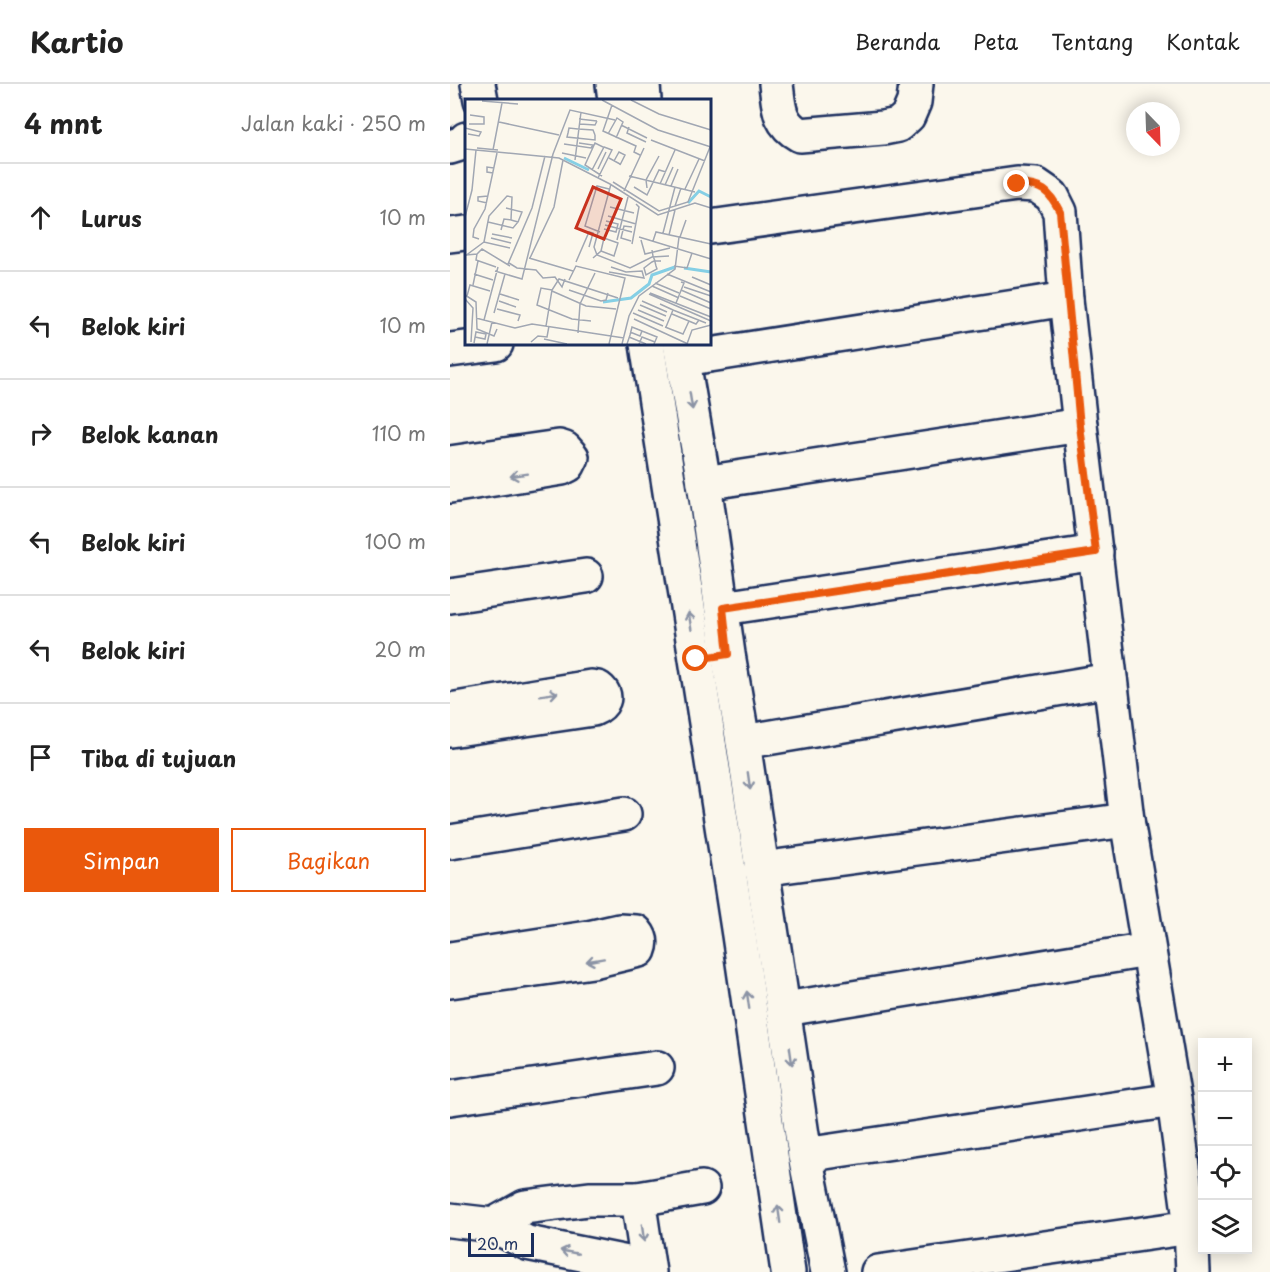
<!DOCTYPE html>
<html lang="id">
<head>
<meta charset="utf-8">
<style>
  body { margin:0; font-family:"Playpen Sans",sans-serif; background:#f6f6f6; color:#222 }
  .controls { position:absolute; right:18px; bottom:18px; display:grid; overflow:hidden; border-radius:0px; box-shadow:0 3px 15px #0003 }
  .controls button { width:54px; height:54px; display:grid; place-items:center; padding:0; border:0; border-bottom:2px solid #e0e0e0; background:#fff; color:#222; font:30px sans-serif }
  .compass { position:absolute; left:676px; top:18px; width:54px; height:54px; border-radius:50%; background:#fff; box-shadow:0 3px 15px #0003; rotate:157deg }
  .scale { position:absolute; left:18px; bottom:15px; width:66px; box-sizing:border-box; padding-left:6px; border:3px solid #1b2f5e; border-top:0; font-size:16px; line-height:21px; white-space:nowrap; color:#1b2f5e; -webkit-text-stroke:4px #fbf7ec; paint-order:stroke }
  .stop { position:absolute; width:18px; height:18px; margin:-14px; border:4px solid #ea580c; border-radius:50%; background:#fff }
  .stop.end { background:#ea580c; border-color:#fff; box-shadow:0 2px 6px #0008 }
  .list { margin:0; padding:0; list-style:none }
  h2 { display:flex; justify-content:space-between; align-items:center; height:78px; margin:0; padding:0 24px; font-size:26px }
  h2 small { font-size:20px; font-weight:400; color:#767676 }
  .list li { display:grid; grid-template-columns:39px 1fr auto; gap:18px; align-items:center; box-sizing:border-box; height:108px; padding:0 24px; border-top:2px solid #e0e0e0 }
  .list b { display:block; font-size:22px; white-space:nowrap }
  .list em { font-size:20px; font-style:normal; color:#767676 }
  .actions { display:flex; gap:12px; padding:18px 24px }
  .actions a { flex:1; padding:14px 0; border:2px solid #ea580c; border-radius:0px; text-align:center; font-size:21px; color:#ea580c }
  .actions .main { background:#ea580c; color:#fff }
  .icon { flex:none; width:33px; height:33px; fill:none; stroke:currentColor; stroke-width:2; stroke-linecap:round; stroke-linejoin:round }
  .map { position:relative; flex:none; width:820px; height:1188px; overflow:hidden }
  header { display:flex; align-items:center; gap:36px; box-sizing:border-box; height:84px; padding:0 30px; background:#fff; border-bottom:2px solid #e0e0e0 }
  header strong { font-size:28px }
  nav { display:flex; gap:33px; margin-inline-start:auto; font-size:21px }
  main { display:flex }
  aside { flex:1; background:#fff }
  .map>svg:first-child { display:block }
</style>
</head>
<body>
<header>
<strong>Kartio</strong>
<nav><a>Beranda</a><a>Peta</a><a>Tentang</a><a>Kontak</a></nav>
</header>
<main>
<aside>
<h2>4 mnt<small>Jalan kaki · 250 m</small></h2>
<ul class="list">
<li><svg class="icon" aria-label="ahead" viewBox="0 0 24 24"><path d="M12 20V5M6 11l6-6 6 6"/></svg><div><b>Lurus</b></div><em>10 m</em></li>
<li><svg class="icon" aria-label="left" viewBox="0 0 24 24"><path d="M17 20v-9H6M10 6l-5 5 5 5"/></svg><div><b>Belok kiri</b></div><em>10 m</em></li>
<li><svg class="icon" aria-label="right" viewBox="0 0 24 24"><path d="M7 20v-9h11M14 6l5 5-5 5"/></svg><div><b>Belok kanan</b></div><em>110 m</em></li>
<li><svg class="icon" aria-label="left" viewBox="0 0 24 24"><path d="M17 20v-9H6M10 6l-5 5 5 5"/></svg><div><b>Belok kiri</b></div><em>100 m</em></li>
<li><svg class="icon" aria-label="left" viewBox="0 0 24 24"><path d="M17 20v-9H6M10 6l-5 5 5 5"/></svg><div><b>Belok kiri</b></div><em>20 m</em></li>
<li><svg class="icon" aria-label="arrive" viewBox="0 0 24 24"><path d="M6 21V4h12l-3 4 3 4H6"/></svg><div><b>Tiba di tujuan</b></div></li>
</ul>
<div class="actions"><a class="main">Simpan</a><a>Bagikan</a></div>
</aside>
<div class="map">
<svg width="820" height="1188" viewBox="0 0 820 1188">
  <rect width="100%" height="100%" fill="#fbf7ec"/>
  <filter id="ink" filterUnits="userSpaceOnUse"><feTurbulence type="fractalNoise" baseFrequency=".0167" numOctaves="2"/><feDisplacementMap in="SourceGraphic" scale="12" xChannelSelector="R" yChannelSelector="G"/><feConvolveMatrix kernelMatrix="1 2 1 2 8 2 1 2 1" color-interpolation-filters="sRGB"/></filter>
  <g filter="url(#ink)">
    <g fill="none" stroke-linecap="round" stroke-linejoin="round">
      <defs>
        <g id="minor">
          <path d="M28 0 31 16"/>
          <path d="M163 0 165 16"/>
          <path d="M193 0 194 16"/>
          <path d="M326 0C329 23 328 39 350 51L433 44 448 41 458 32 464 18 466 0"/>
          <path d="M0 63 13 59 16 55"/>
          <path d="M260 143 567 100 586 101 602 112 610 128 616 215 630 341 677 736 724 1016 741 1143 743 1188"/>
          <path d="M0 151 16 149"/>
          <path d="M197 260 289 851 338 1188"/>
          <path d="M230 260 254 399 278 570 293 658 355 1071 378 1188"/>
          <path d="M0 266 46 260"/>
          <path d="M234 275 616 215"/>
          <path d="M0 379 109 363 115 365 122 373 118 381 112 384 0 402"/>
          <path d="M254 399 630 341"/>
          <path d="M0 512 136 492"/>
          <path d="M273 524 646 468"/>
          <path d="M0 626 141 603 148 604C159 612 153 621 143 625L0 646"/>
          <path d="M293 658 660 596"/>
          <path d="M0 758 174 730"/>
          <path d="M311 785 677 736"/>
          <path d="M0 875 138 854 169 847 186 848C191 854 192 859 189 866L143 877 0 897"/>
          <path d="M335 925 698 866"/>
          <path d="M0 1014 207 984"/>
          <path d="M355 1071 724 1016"/>
          <path d="M188 1115 199 1188"/>
          <path d="M0 1136 43 1141 77 1159 197 1183"/>
          <path d="M43 1141 75 1123 139 1115H188L252 1104"/>
          <path d="M428 1188 741 1143"/>
        </g>
      </defs>
      <use href="#minor" stroke="#1b2f5e" stroke-width="38"/>
      <use href="#minor" stroke="#fbf7ec" stroke-width="33"/>
    </g>
    <defs><path id="oneway-shaft" d="M-6 0H5M1.5-3L5.5 0L1.5 3" fill="none" stroke-width="1.6" stroke-linecap="round" stroke-linejoin="round" transform="scale(1.5)"/></defs>
    <g stroke="#8b93a5">
      <use href="#oneway-shaft" transform="translate(241 317) rotate(81)"/>
      <use href="#oneway-shaft" transform="translate(69 391) rotate(171)"/>
      <use href="#oneway-shaft" transform="translate(240 537) rotate(-99)"/>
      <use href="#oneway-shaft" transform="translate(99 610) rotate(-9)"/>
      <use href="#oneway-shaft" transform="translate(299 697) rotate(82)"/>
      <use href="#oneway-shaft" transform="translate(145 876) rotate(170)"/>
      <use href="#oneway-shaft" transform="translate(298 916) rotate(-98)"/>
      <use href="#oneway-shaft" transform="translate(341 972) rotate(82)"/>
      <use href="#oneway-shaft" transform="translate(329 1130) rotate(-98)"/>
      <use href="#oneway-shaft" transform="translate(193 1149) rotate(82)"/>
      <use href="#oneway-shaft" transform="translate(119 1168) rotate(-169)"/>
    </g>
  </g>
  <g fill="none" stroke-linecap="round" stroke-linejoin="round" filter="url(#ink)">
    <path stroke="#ea580c" stroke-width="8" d="M246 575 278 570 273 524 646 468 630 342 610 128C599 106 592 101 567 100"/>
  </g>
  <g transform="translate(15 15)">
    <rect width="246" height="246" fill="#fbf7ec"/>
    <path fill="none" stroke="#85cfe5" stroke-width="3" d="M99 59 124 71M223 104 234 92 246 98M219 169 246 173M138 203 166 199 184 185 187 176 210 168"/>
    <path fill="none" stroke="#a1a7b3" stroke-width="1.5" d="M137 1 193 31 246 48M166 1 194 15 246 31M17 2 53 5M147 6 138 32 171 47 169 53 175 56M114 20 132 22M34 23 94 36M4 25H19V18L5 16M115 25 130 26 132 22M156 26 182 39M164 28 162 34 181 43M0 29 16 33 14 37 3 35M103 34 102 38 130 41V36M103 34 104 29 113 30 128 31 130 36M143 35 152 19 158 23 151 39M186 41 240 62M99 45 126 49 128 46 114 44M12 49 33 51M0 50 94 59 145 85 193 116 230 104 246 109M28 51 37 4M97 54 121 59M144 59 155 65V66L160 56 154 53 149 62M110 61 116 13M133 70 141 53M127 71 139 48 147 51 133 79M28 74 22 73V68L29 69M137 77 120 66 130 44 138 48M164 77 230 93M148 83 194 112 223 103 245 48M146 85 129 148 132 156 165 169 187 158 204 157M195 85 210 51M200 86 208 68M206 87 213 70M169 88 182 96 194 71 201 73M182 89 181 81 194 57M220 90 234 60M159 92 179 49M22 104 13 102V98L23 97M210 107 216 89M145 108 169 114M41 109 57 113 53 123M143 117 171 125M0 118 7 91 11 51M23 123 48 129 53 123 46 121M140 126 167 133M139 130 151 133 153 125 141 122M135 133 120 127 132 87 144 90M198 134 210 88M27 135 47 139M204 136 210 111M174 138 246 160M215 138 221 121M26 139 46 144M14 140 8 138 9 130 20 110 32 54M152 141 163 98M176 141 180 155 205 149M166 142 156 139 159 127 167 128M188 142 191 133 246 145M19 143 24 117 42 97 47 98 46 121 39 120 36 131M167 145 174 108 171 105M0 147V169M187 151 188 157 190 162V163L191 167 192 170 181 176 179 169 187 163 189 162H196M12 155 11 161 31 168M1 156 12 155 17 150 45 167M0 157 19 143 45 149M64 159 108 172M65 159 89 108 98 61M128 159 136 152 139 139 153 144 149 157 136 152M111 163 124 133 128 134 124 148M44 164 52 169 71 171 78 179 90 178 97 188 100 180M43 165 67 109 80 57M209 167 222 169 227 154M30 172 57 180 88 55 105 11 150 21M144 173 179 179 177 172 161 173 146 168M9 175 28 181M202 175 246 193M227 178 246 186M104 181 111 167 160 179 144 245M190 184 214 194M8 186 13 162M187 187 214 199M219 188 246 197M87 191 76 189 72 206 107 220 126 222M104 191 136 202 141 201 143 194M216 191 246 204M87 192 121 207 151 210M185 194 246 218M35 195 54 201M184 195 246 222M0 196 11 203 12 230 29 237 32 230M2 197 5 186 25 192M215 197 246 210M0 200 8 209 6 243M34 202 51 208M177 202 202 213M211 204 219 184 216 183M195 205 208 211 201 228M175 206 201 217M0 207V226M32 210 55 216 53 222M173 211 199 222M208 211 241 224M29 214 40 175M168 214 198 227M207 215 231 225 234 221M11 219 50 229 67 225 159 239M169 220 223 245M19 221 33 168M81 227 87 191 94 180 153 199M200 228 218 235 224 222M177 232 192 238 189 245M113 234 115 205 130 174M164 238 181 245M79 240 102 245M66 243 73 237 82 238 84 227M9 244 11 233 21 235 20 240 10 238M22 245 27 223M157 245 164 217 174 197 210 170 214 138M162 245 165 236 167 228 177 232 175 237 165 233M174 245 177 238 190 243M222 245 227 231 246 226"/>
    <path fill="#c8321e" fill-opacity="0.15" stroke="#c8321e" stroke-width="3" d="M128 88 156 100 139 140 111 129Z"/>
    <rect width="246" height="246" fill="none" stroke="#1b2f5e" stroke-width="3"/>
  </g>
</svg>
<div class="controls">
<button>+</button>
<button>−</button>
<button><svg class="icon" aria-label="locate" viewBox="0 0 24 24"><circle cx="12" cy="12" r="6"/><path d="M12 2v4M12 18v4M2 12h4M18 12h4"/></svg></button>
<button><svg class="icon" aria-label="layers" viewBox="0 0 24 24"><path d="M12 4l9 5-9 5-9-5zM3 14l9 5 9-5"/></svg></button>
</div>
<svg class="compass" viewBox="-18 -18 36 36"><path d="M0-13l5 13h-10z" fill="#e53935"/><path d="M0 13l5-13h-10z" fill="#767676"/></svg>
<div class="scale">20 m</div>
<div class="stop" style="left:246px;top:575px"></div>
<div class="stop end" style="left:567px;top:100px"></div>
</div>
</main>
</body>
</html>
